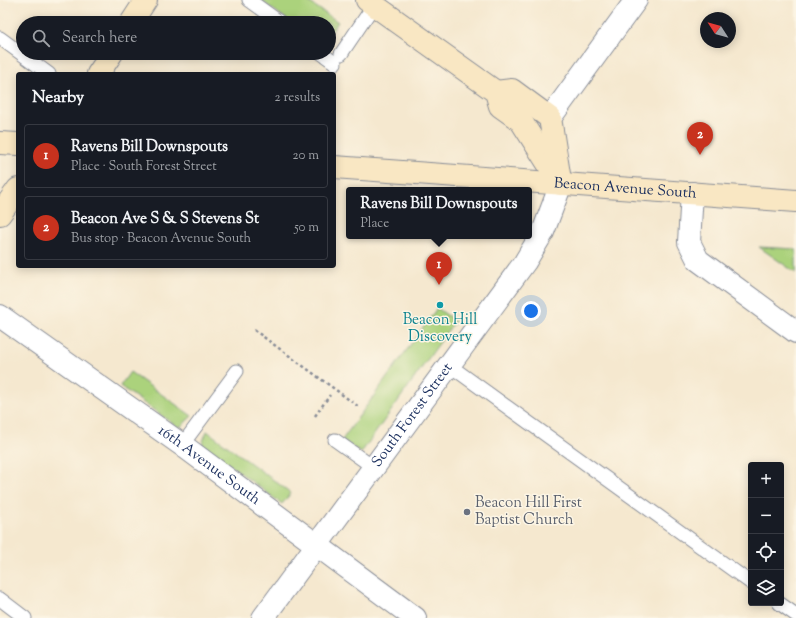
<!DOCTYPE html>
<html lang="en">
<head>
<meta charset="utf-8">
<style>
  body { margin:0; font-family:"Sorts Mill Goudy",serif; background:#242831; color:#f1f3f6 }
  .controls { position:absolute; right:12px; bottom:12px; display:grid; overflow:hidden; border-radius:4px; box-shadow:0 2px 10px #0003 }
  .controls button { width:36px; height:36px; display:grid; place-items:center; padding:0; border:0; border-bottom:1px solid #363941; background:#171b24; color:#f1f3f6; font:20px sans-serif }
  .compass { position:absolute; left:700px; top:12px; width:36px; height:36px; border-radius:50%; background:#171b24; box-shadow:0 2px 10px #0003; rotate:306deg }
  .you { position:absolute; left:531px; top:311px; width:14px; height:14px; margin:-10px; border:3px solid #fff; border-radius:50%; background:#1a73e8; box-shadow:0 0 0 6px #1a73e833 }
  .badge { display:grid; place-items:center; width:26px; height:26px; border-radius:50%; background:#c8321e; color:#fff; font-size:13px; font-weight:700 }
  .pin { position:absolute; translate:-50% -33px; filter:drop-shadow(0 1px 2px #0008) }
  .pin::after { content:''; position:absolute; top:21px; width:14px; height:12px; background:inherit; clip-path:polygon(0 0,100% 0,50% 100%) }
  .popup { position:absolute; left:346px; top:187px; width:186px; height:52px; box-sizing:border-box; display:grid; place-content:center; border-radius:4px; background:#171b24; filter:drop-shadow(0 1px 3px #0005); font-size:13px; white-space:nowrap; color:#9ea1a6 }
  .popup b { font-size:15px; color:#f1f3f6 }
  .popup::after { content:''; position:absolute; left:50%; top:100%; margin-left:-8px; border:8px solid transparent; border-top-color:#171b24 }
  .list { margin:0; padding:0; list-style:none }
  h2 { display:flex; justify-content:space-between; align-items:center; height:52px; margin:0; padding:0 16px; font-size:17px }
  h2 small { font-size:13px; font-weight:400; color:#9ea1a6 }
  .list li { display:grid; grid-template-columns:26px 1fr auto; gap:12px; align-items:center; box-sizing:border-box; height:64px; margin:0 8px 8px; padding:0 8px; border:1px solid #363941; border-radius:4px }
  .list b { display:block; font-size:15px; white-space:nowrap }
  .list p { margin:0; font-size:13px; white-space:nowrap; color:#9ea1a6 }
  .list em { font-size:13px; font-style:normal; color:#9ea1a6 }
  .icon { flex:none; width:22px; height:22px; fill:none; stroke:currentColor; stroke-width:2; stroke-linecap:round; stroke-linejoin:round }
  .map { position:relative; flex:none; width:796px; height:618px; overflow:hidden }
  .search { position:absolute; background:#171b24; box-shadow:0 2px 10px #0003; left:16px; top:16px; width:320px; height:44px; display:flex; align-items:center; gap:10px; box-sizing:border-box; padding:0 14px; border-radius:22px; color:#9ea1a6; font-size:15px }
  .panel { position:absolute; background:#171b24; box-shadow:0 2px 10px #0003; left:16px; top:72px; width:320px; height:196px; border-radius:4px }
  .map>svg:first-child { display:block }
</style>
</head>
<body>
<div class="map">
<svg width="796" height="618" viewBox="0 0 796 618">
  <rect width="100%" height="100%" fill="#fcf5e5"/>
  <filter id="ink" filterUnits="userSpaceOnUse"><feTurbulence type="fractalNoise" baseFrequency=".025" numOctaves="2"/><feDisplacementMap in="SourceGraphic" scale="8" xChannelSelector="R" yChannelSelector="G"/><feConvolveMatrix kernelMatrix="1 2 1 2 8 2 1 2 1" color-interpolation-filters="sRGB"/></filter>
  <filter id="wash" filterUnits="userSpaceOnUse"><feTurbulence type="fractalNoise" baseFrequency=".012" numOctaves="4" result="noise"/><feDisplacementMap in="SourceGraphic" scale="16" xChannelSelector="R" yChannelSelector="G"/><feGaussianBlur stdDeviation="0.9" result="paint"/><feColorMatrix in="noise" values="0 0 0 0 0 0 0 0 0 0 0 0 0 0 0 0 0 1.4 0 .05"/><feComposite in="paint" operator="in"/></filter>
  <g filter="url(#wash)">
    <rect width="100%" height="100%" fill="#f5e8cf"/>
    <g fill="#abd27c" stroke="#63806d">
      <path d="M260 0H306L338 22 329 35V23H292Z"/>
      <path d="M759 247 796 249V273Z"/>
      <path d="M437 308 455 321 361 453 342 440Z"/>
      <path d="M130 372 192 416 179 428 120 386Z"/>
      <path d="M207 431 291 493 282 504 202 444Z"/>
    </g>
  </g>
  <g filter="url(#ink)">
    <g fill="none" stroke-linecap="round" stroke-linejoin="round">
      <defs>
        <g id="lane">
          <path d="M249 0 281 23"/>
          <path d="M0 38 49 74"/>
          <path d="M321 53 335 63"/>
          <path d="M341 54 374 5"/>
          <path d="M449 365 751 583"/>
          <path d="M335 440 373 467"/>
          <path d="M182 445 237 371"/>
          <path d="M0 599 25 618"/>
          <path d="M779 603 796 615"/>
        </g>
        <g id="street">
          <path d="M550 118 636 0"/>
          <path d="M692 193 689 242 698 260 796 332"/>
          <path id="s1" d="M0 316 182 445 415 618"/>
          <path id="s2" d="M263 618 525 262 543 232 561 184"/>
        </g>
        <g id="secondary">
          <path d="M367 0 496 92 500 106 521 121 561 184"/>
          <path d="M131 23 146 0"/>
          <path d="M98 74 112 53"/>
          <path d="M496 92 512 90 550 118 559 174"/>
          <path d="M0 143 18 144"/>
          <path id="s3" d="M334 167 796 201"/>
          <path d="M0 214 18 189"/>
        </g>
      </defs>
      <use href="#lane" stroke="#888c96" stroke-width="15"/>
      <use href="#street" stroke="#888c96" stroke-width="24"/>
      <use href="#secondary" stroke="#888c96" stroke-width="24"/>
      <g stroke="#888c96" stroke-width="2.5" stroke-dasharray="3 3" stroke-linecap="butt">
        <path d="M254 330 359 407"/>
        <path d="M315 416 330 395"/>
      </g>
      <use href="#lane" stroke="#fff" stroke-width="13"/>
      <use href="#street" stroke="#fff" stroke-width="22"/>
      <use href="#secondary" stroke="#f9e7c3" stroke-width="22"/>
    </g>
  </g>
  <circle fill="#0f9aa8" stroke="#fcf5e5" stroke-width="1.5" cx="440" cy="305" r="4"/>
  <circle fill="#6b7280" stroke="#fcf5e5" stroke-width="1.5" cx="467" cy="512" r="4"/>
  <g text-anchor="middle" dominant-baseline="central" stroke-width="3" stroke-linejoin="round" paint-order="stroke">
    <g font-size="15" fill="#1b2f5e" stroke="#fcf5e5">
      <text stroke="none"><textPath href="#s3" startOffset="292">Beacon Avenue South</textPath></text>
      <text stroke="none"><textPath href="#s2" startOffset="252">South Forest Street</textPath></text>
      <text stroke="none"><textPath href="#s1" startOffset="257">16th Avenue South</textPath></text>
    </g>
    <g font-size="15" fill="#0d838f" stroke="#fcf5e5">
      <text x="440" y="320">Beacon Hill<tspan x="440" dy="17">Discovery</tspan></text>
    </g>
    <g font-size="15" fill="#5b616d" stroke="#fcf5e5" text-anchor="start">
      <text x="475" y="503">Beacon Hill First<tspan x="475" dy="17">Baptist Church</tspan></text>
    </g>
  </g>
</svg>
<div class="controls">
<button>+</button>
<button>−</button>
<button><svg class="icon" aria-label="locate" viewBox="0 0 24 24"><circle cx="12" cy="12" r="6"/><path d="M12 2v4M12 18v4M2 12h4M18 12h4"/></svg></button>
<button><svg class="icon" aria-label="layers" viewBox="0 0 24 24"><path d="M12 4l9 5-9 5-9-5zM3 14l9 5 9-5"/></svg></button>
</div>
<svg class="compass" viewBox="-18 -18 36 36"><path d="M0-13l5 13h-10z" fill="#e53935"/><path d="M0 13l5-13h-10z" fill="#9ea1a6"/></svg>
<div class="you"></div>
<div class="pin badge" style="left:439px;top:285px">1</div>
<div class="popup"><b>Ravens Bill Downspouts</b>Place</div>
<div class="pin badge" style="left:700px;top:155px">2</div>
<div class="search"><svg class="icon" aria-label="search" viewBox="0 0 24 24"><circle cx="10" cy="10" r="6"/><path d="M15 15l6 6"/></svg>Search here</div>
<section class="panel">
<h2>Nearby<small>2 results</small></h2>
<ul class="list">
<li><span class="badge">1</span><div><b>Ravens Bill Downspouts</b><p>Place · South Forest Street</p></div><em>20 m</em></li>
<li><span class="badge">2</span><div><b>Beacon Ave S &amp; S Stevens St</b><p>Bus stop · Beacon Avenue South</p></div><em>50 m</em></li>
</ul>
</section>
</div>
</body>
</html>
